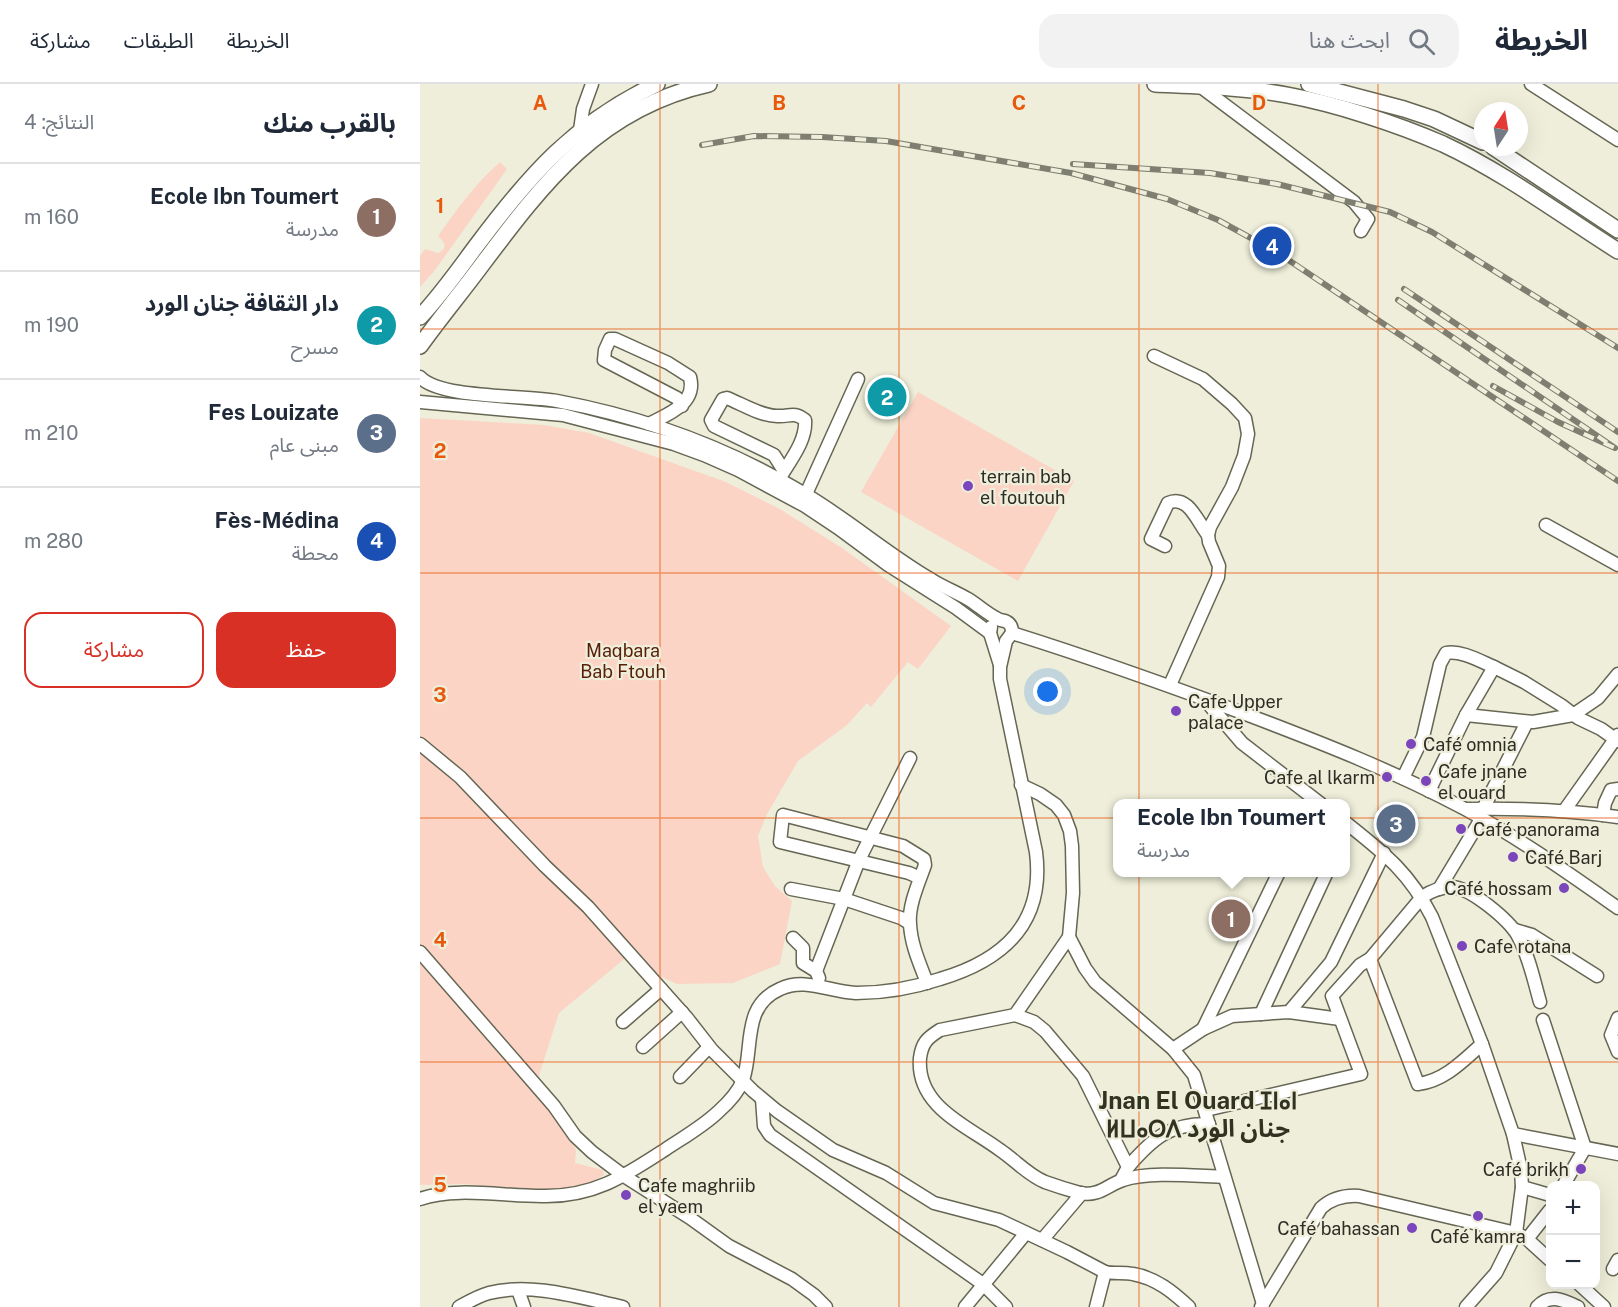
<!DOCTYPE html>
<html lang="ar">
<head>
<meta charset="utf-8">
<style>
  body { margin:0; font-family:"Public Sans","Noto Sans Arabic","Noto Sans Tifinagh",sans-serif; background:#f2f2f3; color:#1f2937; direction:rtl }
  .controls { position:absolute; right:18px; bottom:18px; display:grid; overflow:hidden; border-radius:12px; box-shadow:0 6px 24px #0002 }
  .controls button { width:54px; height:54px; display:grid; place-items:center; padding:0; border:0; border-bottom:2px solid #e0e1e3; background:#fff; color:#1f2937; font:30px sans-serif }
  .compass { position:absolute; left:1054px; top:18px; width:54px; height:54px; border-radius:50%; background:#fff; box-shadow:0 6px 24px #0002; rotate:12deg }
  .you { position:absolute; left:628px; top:608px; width:21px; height:21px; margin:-15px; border:4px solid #fff; border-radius:50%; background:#1a73e8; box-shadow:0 0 0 9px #1a73e833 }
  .badge { display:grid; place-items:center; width:39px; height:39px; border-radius:50%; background:#d93025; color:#fff; font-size:20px; font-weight:700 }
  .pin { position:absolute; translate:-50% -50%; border:3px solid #fff; box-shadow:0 2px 6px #0006 }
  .popup { position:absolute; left:693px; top:715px; width:237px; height:78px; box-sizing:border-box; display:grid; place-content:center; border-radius:12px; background:#fff; filter:drop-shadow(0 2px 4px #0005); font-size:20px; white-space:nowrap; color:#747a83 }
  .popup b { font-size:22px; color:#1f2937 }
  .popup::after { content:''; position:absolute; left:50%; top:100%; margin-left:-12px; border:12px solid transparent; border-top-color:#fff }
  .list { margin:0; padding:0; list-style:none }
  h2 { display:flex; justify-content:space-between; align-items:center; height:78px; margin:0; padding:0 24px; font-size:26px }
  h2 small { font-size:20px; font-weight:400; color:#747a83 }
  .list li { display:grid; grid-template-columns:39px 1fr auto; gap:18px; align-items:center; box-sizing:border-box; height:108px; padding:0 24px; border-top:2px solid #e0e1e3 }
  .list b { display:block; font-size:22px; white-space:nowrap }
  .list p { margin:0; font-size:20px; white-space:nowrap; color:#747a83 }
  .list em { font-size:20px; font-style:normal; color:#747a83 }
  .actions { display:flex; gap:12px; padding:18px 24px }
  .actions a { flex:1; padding:14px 0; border:2px solid #d93025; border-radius:18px; text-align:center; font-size:21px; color:#d93025 }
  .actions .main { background:#d93025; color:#fff }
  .icon { flex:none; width:33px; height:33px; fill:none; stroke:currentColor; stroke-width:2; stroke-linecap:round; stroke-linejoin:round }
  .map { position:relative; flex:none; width:1198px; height:1223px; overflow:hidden; direction:ltr }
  header { display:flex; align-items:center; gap:36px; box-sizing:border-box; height:84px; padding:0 30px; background:#fff; border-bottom:2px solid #e0e1e3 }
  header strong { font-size:28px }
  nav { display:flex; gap:33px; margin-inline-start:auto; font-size:21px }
  .search { width:420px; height:54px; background:#f2f2f3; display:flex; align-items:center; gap:15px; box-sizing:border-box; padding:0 21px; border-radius:18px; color:#747a83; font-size:22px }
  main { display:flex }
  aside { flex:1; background:#fff }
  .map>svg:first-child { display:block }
</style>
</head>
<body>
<header>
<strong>الخريطة</strong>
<div class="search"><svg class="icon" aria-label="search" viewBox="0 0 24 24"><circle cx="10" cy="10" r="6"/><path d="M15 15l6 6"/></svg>ابحث هنا</div>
<nav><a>الخريطة</a><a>الطبقات</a><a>مشاركة</a></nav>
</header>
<main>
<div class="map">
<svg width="1198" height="1223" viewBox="0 0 1198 1223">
  <rect width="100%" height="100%" fill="#eeeeda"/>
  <g fill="#fbd4c6">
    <path d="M80 78 87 85 15 186 0 203V172L5 165 18 169C28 165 25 158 18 152 37 125 55 100 80 78Z"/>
    <path d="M498 308 654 397 598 497 441 408Z"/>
    <path d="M0 334 124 341 169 349 306 398 358 424 422 464 531 542 498 585 488 578 451 623 447 619 427 641 378 677 347 730 338 752 343 783 355 802 372 817 360 880 313 899 257 900 233 889 214 867 139 929 114 1007 150 1054 156 1066 155 1079 183 1086 184 1091 164 1102 122 1106 43 1100 0 1101Z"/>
  </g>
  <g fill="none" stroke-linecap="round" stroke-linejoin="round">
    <defs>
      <g id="minor">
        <path d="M1111 0 1198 56"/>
        <path d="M781 3 934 118 948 135 941 147"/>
        <path d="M160 46 163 25 172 0"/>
        <path d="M734 272 783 295 812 320 825 334 828 350 824 372 812 403 790 443 788 451 789 458 799 482 798 493 750 601"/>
        <path d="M0 293C20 315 106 311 137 317 223 333 308 364 383 409 428 435 467 470 512 496 523 503 536 508 548 515 558 521 567 530 578 535 581 537 584 536 587 538 591 540 592 545 592 549"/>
        <path d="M0 318 143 331 254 360 284 371 318 386 385 422 418 444 468 481 536 524 570 549"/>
        <path d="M229 340C248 330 277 320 270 293L248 279 195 255H190L185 266 184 276 257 314 262 322"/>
        <path d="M356 401C366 381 387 359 385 336 373 327 370 333 357 332 341 332 322 320 307 314L303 315 291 336 294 342 354 371 364 387"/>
        <path d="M386 410 438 295"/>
        <path d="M1126 441 1198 481"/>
        <path d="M745 462 731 455 748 419C768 410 777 437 788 451"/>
        <path d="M571 543 570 549 580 581"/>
        <path d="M592 549C672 574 750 602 828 631 902 659 976 688 1045 725 1099 754 1148 789 1198 824"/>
        <path d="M786 617 822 659 901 720"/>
        <path d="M1046 631 1113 638 1153 631 1178 614 1198 590"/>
        <path d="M0 660 40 693 125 782 168 823 267 934 292 966 333 1007 357 1027 413 1066 466 1089 514 1119 579 1136 647 1168 685 1188"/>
        <path d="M983 694 1003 653 1020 580 1026 569C1041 566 1060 577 1074 583"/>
        <path d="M601 701 620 710 636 721 644 731 650 747 652 762 653 809 649 853 665 884 675 898 753 965 774 991 843 1220"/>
        <path d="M1009 707 1046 631 1074 583 1104 598 1141 621 1158 634 1181 645 1198 657"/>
        <path d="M1047 725C1098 724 1148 726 1198 733"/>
        <path d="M1063 725 1107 638"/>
        <path d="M1144 727 1198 651"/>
        <path d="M1183 731 1185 719 1191 706 1198 705"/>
        <path d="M925 738C964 769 989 788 1012 833L1062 960 1093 1050 1101 1086 1102 1103 1096 1149 1076 1189 1046 1223"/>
        <path d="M500 794 489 789 360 758 363 731 483 762 504 775 505 781C499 798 488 822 490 840 491 861 500 880 507 899"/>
        <path d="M371 805 424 815 481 834 489 839"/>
        <path d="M1019 805 1061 735"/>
        <path d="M1095 846 1112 851 1177 892"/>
        <path d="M649 853 595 931 520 946C507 954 502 959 500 974 496 1023 548 1042 580 1066 595 1076 608 1091 625 1098 636 1102 649 1106 660 1109 679 1113 687 1101 703 1096 729 1087 775 1092 804 1093"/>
        <path d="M373 854 383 864V879L396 887 399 894"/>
        <path d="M0 868 134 1022 155 1052 172 1068 204 1092 270 1134 309 1162 372 1195 394 1211 406 1223"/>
        <path d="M396 887 439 776 490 674"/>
        <path d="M869 928 911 878 964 769"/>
        <path d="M841 930 907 788"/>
        <path d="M595 931 614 938 625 947 663 992 708 1083 701 1096"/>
        <path d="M1198 934 1191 951 1198 968"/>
        <path d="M1123 936 1165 1064 1143 1102"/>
        <path d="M203 938 241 905"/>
        <path d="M783 945 859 788"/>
        <path d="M1062 960C1043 977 1024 997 998 1000L950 875 1002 813C1011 807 1020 803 1032 803 1051 804 1089 836 1098 852 1109 872 1114 897 1120 918"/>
        <path d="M223 963 262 928"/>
        <path d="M753 965 783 945 812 932 869 928 920 935"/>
        <path d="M260 993 289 963"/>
        <path d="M342 1015 344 1042 350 1051 563 1200 586 1223"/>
        <path d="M786 1026 941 990 912 912 940 881 950 875"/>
        <path d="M1093 1050 1198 1070"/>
        <path d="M708 1083C732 1055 750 1039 789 1040"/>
        <path d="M1102 1103 1130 1111"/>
        <path d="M0 1115C37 1102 87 1113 126 1112 176 1112 206 1091 246 1065 264 1053 282 1043 298 1028 307 1020 318 1009 323 996 334 965 321 922 360 905 385 893 410 908 436 909 465 909 493 904 520 895 584 876 625 839 616 768L580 595V583L586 557 592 549"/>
        <path d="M1107 1155 1130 1126"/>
        <path d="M622 1156 662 1109"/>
        <path d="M1193 1185 1198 1176"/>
        <path d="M1159 1200 1184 1223"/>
        <path d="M98 1206 104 1223"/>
        <path d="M39 1223C48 1218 58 1212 69 1209 112 1198 161 1214 203 1223"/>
        <path d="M545 1223 606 1149"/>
        <path d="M676 1223 685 1188C694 1190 703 1188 713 1190 736 1194 753 1208 769 1223"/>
        <path d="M841 1223 901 1124C912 1114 924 1111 939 1112L1096 1149 1107 1155 1130 1176"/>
        <path d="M1117 1223C1130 1209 1143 1216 1158 1223"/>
      </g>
      <g id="major">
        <path d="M735 0C778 2 824 3 867 11 916 20 977 40 1023 60 1085 89 1141 131 1198 167"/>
        <path d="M889 0 984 25 1014 35 1063 58"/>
        <path d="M1073 63 1198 146"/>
        <path d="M0 233C21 211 39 185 57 161 110 90 155 39 237 0"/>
        <path d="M0 262C20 234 41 209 61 182 124 98 180 24 289 0"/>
      </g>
    </defs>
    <use href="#minor" stroke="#666654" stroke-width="15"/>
    <use href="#major" stroke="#666654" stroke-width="18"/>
    <use href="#minor" stroke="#fff" stroke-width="12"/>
    <use href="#major" stroke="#fff" stroke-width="15"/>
    <defs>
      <g id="rail">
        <path d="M282 61 334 52 402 53 466 57 651 89 747 115 798 136 858 169 1198 397"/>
        <path d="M653 80 790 89 857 100 970 128 1012 148 1198 264"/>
        <path d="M984 205 1198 348"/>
        <path d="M978 216 1195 364 1138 338 1073 302"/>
      </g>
    </defs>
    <use href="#rail" stroke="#7e7e71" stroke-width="6"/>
    <use href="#rail" stroke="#eeeeda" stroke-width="4" stroke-dasharray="11" stroke-linecap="butt"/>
  </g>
  <path fill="none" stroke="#e8590c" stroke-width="1.5" stroke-opacity="0.55" d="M240 0V1223M479 0V1223M719 0V1223M958 0V1223M0 245H1198M0 489H1198M0 734H1198M0 978H1198"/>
  <g fill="#7b45bc" stroke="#eeeeda" stroke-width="2">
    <circle cx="548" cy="402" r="6"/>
    <circle cx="756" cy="627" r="6"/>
    <circle cx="991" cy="660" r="6"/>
    <circle cx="967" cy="693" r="6"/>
    <circle cx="1006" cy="697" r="6"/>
    <circle cx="1041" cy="745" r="6"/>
    <circle cx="1093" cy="773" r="6"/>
    <circle cx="1144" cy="804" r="6"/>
    <circle cx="1042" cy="862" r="6"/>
    <circle cx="1161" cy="1085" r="6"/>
    <circle cx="206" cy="1111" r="6"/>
    <circle cx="1058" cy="1132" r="6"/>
    <circle cx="992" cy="1144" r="6"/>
  </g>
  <g text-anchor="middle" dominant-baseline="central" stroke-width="4.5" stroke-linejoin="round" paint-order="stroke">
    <g font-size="18" fill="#2d2d26" stroke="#eeeeda" text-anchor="start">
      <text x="560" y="392">terrain bab<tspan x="560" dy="21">el foutouh</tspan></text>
      <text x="768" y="617">Cafe Upper<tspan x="768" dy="21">palace</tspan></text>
      <text x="1003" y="660">Café omnia</text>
      <text x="1018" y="687">Cafe jnane<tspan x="1018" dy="21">el ouard</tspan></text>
      <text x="955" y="693" text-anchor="end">Cafe al lkarm</text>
      <text x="1053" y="745">Café panorama</text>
      <text x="1105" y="773">Café Barj</text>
      <text x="1132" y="804" text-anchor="end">Café hossam</text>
      <text x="1054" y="862">Cafe rotana</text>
      <text x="1149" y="1085" text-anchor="end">Café brikh</text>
      <text x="218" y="1101">Cafe maghriib<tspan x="218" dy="21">el yaem</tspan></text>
      <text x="980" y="1144" text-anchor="end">Café bahassan</text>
      <text x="1058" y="1152" text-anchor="middle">Café kamra</text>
    </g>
    <g font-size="18" fill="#571f07" stroke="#eeeeda">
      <text x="203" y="566">Maqbara<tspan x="203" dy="21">Bab Ftouh</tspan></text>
    </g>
    <g font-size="24" font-weight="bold" fill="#323222" stroke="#eeeeda">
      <text x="778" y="1016">Jnan El Ouard ⵊⵏⴰⵏ<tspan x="778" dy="28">ⵍⵡⴰⵔⴷ جنان الورد</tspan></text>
    </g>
  </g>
  <g font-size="20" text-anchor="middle" font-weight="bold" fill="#e8590c" stroke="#eeeeda" stroke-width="4.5" stroke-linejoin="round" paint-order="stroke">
    <text x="120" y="26">A</text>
    <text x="359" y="26">B</text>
    <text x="599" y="26">C</text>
    <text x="839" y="26">D</text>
    <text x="20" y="129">1</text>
    <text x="20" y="374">2</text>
    <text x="20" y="618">3</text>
    <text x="20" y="863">4</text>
    <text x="20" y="1108">5</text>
  </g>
</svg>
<div class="controls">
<button>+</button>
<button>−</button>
</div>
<svg class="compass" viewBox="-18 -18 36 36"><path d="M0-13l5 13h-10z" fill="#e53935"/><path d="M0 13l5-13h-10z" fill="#747a83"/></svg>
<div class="you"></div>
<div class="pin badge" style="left:811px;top:835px;background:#8d6e63">1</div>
<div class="popup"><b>Ecole Ibn Toumert</b>مدرسة</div>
<div class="pin badge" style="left:467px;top:313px;background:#0f9aa8">2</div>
<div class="pin badge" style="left:976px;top:740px;background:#5c6f8a">3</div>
<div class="pin badge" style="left:852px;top:162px;background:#1a4fb4">4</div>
</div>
<aside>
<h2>بالقرب منك<small>النتائج: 4</small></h2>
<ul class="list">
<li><span class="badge" style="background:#8d6e63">1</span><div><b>Ecole Ibn Toumert</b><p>مدرسة</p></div><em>160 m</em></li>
<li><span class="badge" style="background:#0f9aa8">2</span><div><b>دار الثقافة جنان الورد</b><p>مسرح</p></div><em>190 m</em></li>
<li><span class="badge" style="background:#5c6f8a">3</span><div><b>Fes Louizate</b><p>مبنى عام</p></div><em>210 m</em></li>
<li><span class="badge" style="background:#1a4fb4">4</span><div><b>Fès-Médina</b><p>محطة</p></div><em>280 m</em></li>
</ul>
<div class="actions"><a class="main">حفظ</a><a>مشاركة</a></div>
</aside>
</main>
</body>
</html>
